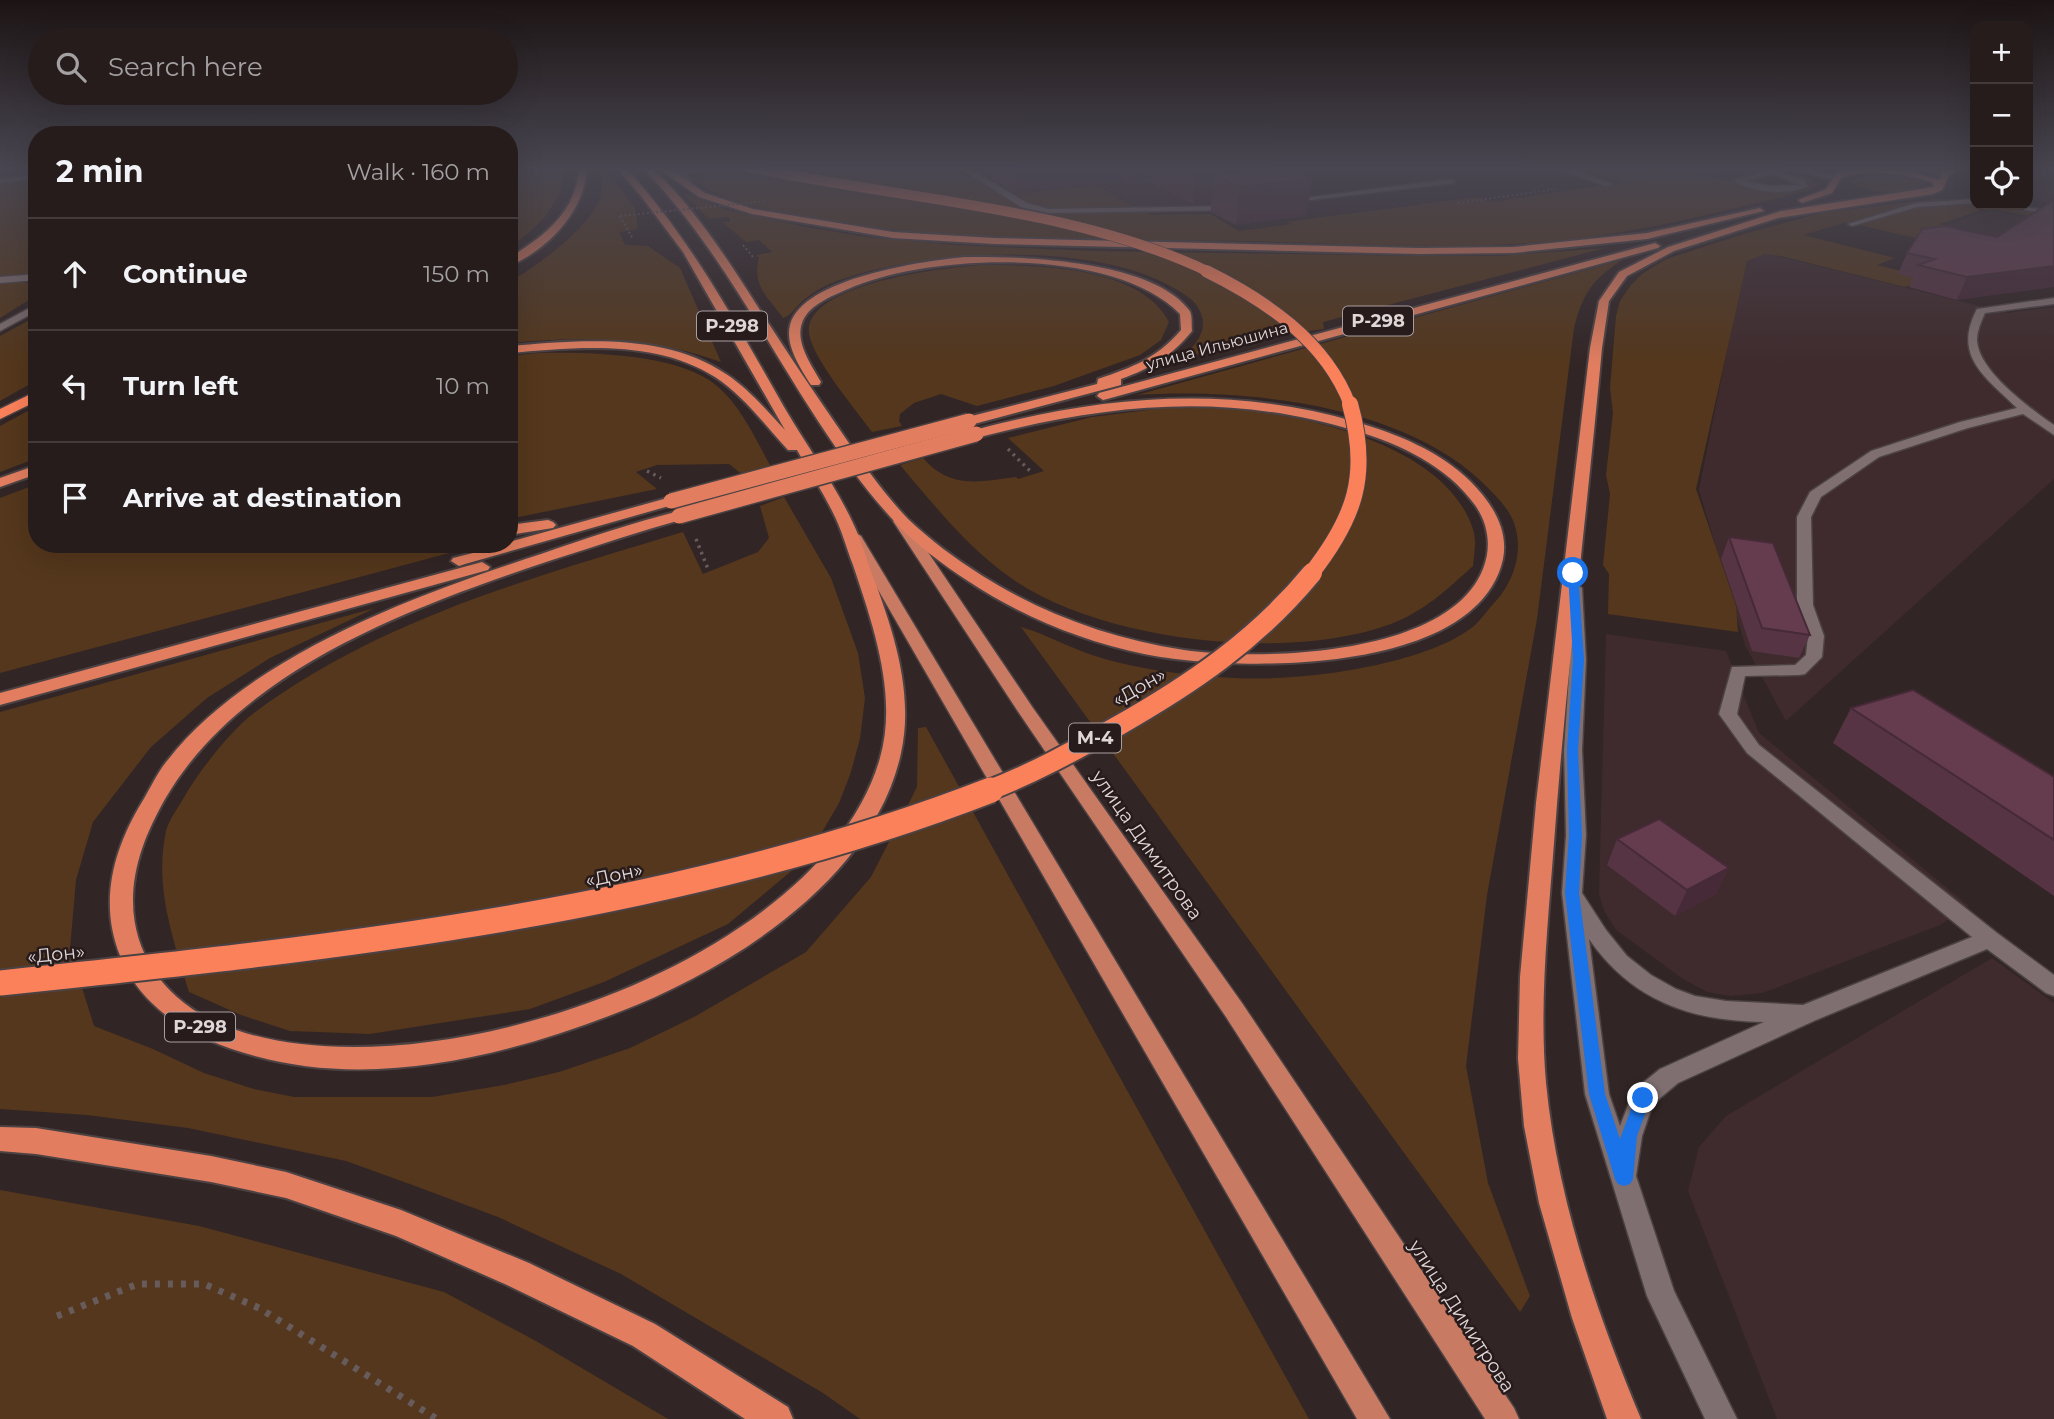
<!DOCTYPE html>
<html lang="en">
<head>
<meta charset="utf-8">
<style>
  body { margin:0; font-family:Montserrat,sans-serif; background:#2e2525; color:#f1f3f6 }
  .controls { position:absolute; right:21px; top:21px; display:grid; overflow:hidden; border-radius:14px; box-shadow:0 7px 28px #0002 }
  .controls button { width:63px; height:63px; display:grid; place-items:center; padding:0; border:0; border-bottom:2px solid #423a3b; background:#261c1c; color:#f1f3f6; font:35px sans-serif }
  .stop { position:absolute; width:21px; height:21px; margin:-16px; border:5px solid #1a73e8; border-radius:50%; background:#fff }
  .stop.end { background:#1a73e8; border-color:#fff; box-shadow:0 2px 7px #0008 }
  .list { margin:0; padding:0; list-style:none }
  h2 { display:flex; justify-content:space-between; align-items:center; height:91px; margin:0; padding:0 28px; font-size:30px }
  h2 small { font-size:23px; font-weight:400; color:#a4a1a3 }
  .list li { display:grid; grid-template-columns:46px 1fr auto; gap:21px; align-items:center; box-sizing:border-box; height:112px; padding:0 28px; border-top:2px solid #423a3b }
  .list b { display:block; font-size:26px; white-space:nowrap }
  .list em { font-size:23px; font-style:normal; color:#a4a1a3 }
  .icon { flex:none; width:38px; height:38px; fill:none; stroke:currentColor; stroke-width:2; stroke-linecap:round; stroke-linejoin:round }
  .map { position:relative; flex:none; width:2054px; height:1419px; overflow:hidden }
  .search { position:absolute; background:#261c1c; box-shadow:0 7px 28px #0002; left:28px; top:28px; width:490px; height:77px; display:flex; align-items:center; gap:18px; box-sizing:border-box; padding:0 24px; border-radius:38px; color:#a4a1a3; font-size:26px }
  .panel { position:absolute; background:#261c1c; box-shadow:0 7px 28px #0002; left:28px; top:126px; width:490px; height:427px; border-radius:28px }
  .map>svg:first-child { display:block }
</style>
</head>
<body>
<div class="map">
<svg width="2054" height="1419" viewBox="0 0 2054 1419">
  <rect width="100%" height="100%" fill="#322525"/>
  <g fill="#3f2b2d">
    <path d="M1066 167 1283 193 1143 210Z"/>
    <path d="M2038 167H2054V204L2028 199V170Z"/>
    <path d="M1990 210 2054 222V270L1922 234Z"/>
    <path d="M1765 253 2008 313 2054 307V479L1786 721 1745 645 1699 490 1745 260Z"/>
    <path d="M1606 634 1726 651 1759 733 1969 906 1940 925 1763 993 1730 996 1707 992 1683 979 1616 930 1604 911 1599 894Z"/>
    <path d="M1992 958 2054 1003V1419H1777L1688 1191 1699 1147 1726 1116Z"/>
  </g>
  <g fill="#54371c">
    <path d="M509 167H565V170C561 206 538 227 509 248Z"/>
    <path d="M599 167H603L635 208 638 227 634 230 619 232 625 245 648 246 680 268 721 362C653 337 581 336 509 343V282C535 268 600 221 602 190 602 183 600 174 599 167Z"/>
    <path d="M715 167H971L1014 194 1096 185 1150 215 1210 214 1239 231 1293 224 1286 222 1476 197 1491 202 1622 182 1570 167H1674L1770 191 1798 185 1771 175C1785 174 1807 172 1816 185L1811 190C1726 210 1641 233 1554 241 1450 251 1346 243 1242 241 1098 239 952 243 811 218 769 210 728 204 692 180L695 173Z"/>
    <path d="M1888 173 1923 179 1925 185C1906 193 1868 196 1852 182L1858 177Z"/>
    <path d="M37 179V273L0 277V183Z"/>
    <path d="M683 193 727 210 806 227 866 237 956 245 1092 251 1421 256H1498L1605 248 1323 322 1324 329 1272 336 1179 359C1196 346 1212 328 1197 306 1192 298 1181 292 1172 287 1093 241 934 250 849 277 834 281 819 288 806 298 798 303 792 316 783 318 767 296 752 286 759 258L756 255 772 252 759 240 746 242 722 222 731 221 728 217 709 219Z"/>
    <path d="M1934 199 1975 201V205H2000L2054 216V221L1987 208 1940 224 2011 258 2005 259 1847 222 1803 235 1895 258 1877 265 1929 278 1905 287 1781 256 1765 254 1747 261 1696 489 1736 606 1738 632 1608 614 1609 574 1603 565 1610 494 1606 475 1613 413 1610 388 1616 316 1620 301 1631 285 1642 274 1666 259 1747 233 1822 213Z"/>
    <path d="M1622 260C1592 280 1583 293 1574 328L1537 619 1487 895 1466 1066 1488 1183 1530 1296 1520 1312 1021 627C1046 634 1070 648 1095 656 1140 670 1188 676 1235 678 1297 682 1420 666 1470 629 1480 622 1487 610 1495 602 1514 581 1524 551 1514 523 1509 508 1493 493 1482 482 1401 404 1244 388 1137 395Z"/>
    <path d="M982 265C1037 265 1141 266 1169 322L1161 340 1140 355 1054 386 977 406 941 394 914 403 900 414 899 421 902 426 872 432C856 410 812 358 809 333 804 283 948 267 982 265Z"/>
    <path d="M18 282 37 284V295L0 318V284Z"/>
    <path d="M37 316V380L0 401V336Z"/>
    <path d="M538 353C586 352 679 353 717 386 741 406 756 440 771 467L743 475 729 464 657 465 636 472 657 489 509 519V356Z"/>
    <path d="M37 406V458L0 472V426Z"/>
    <path d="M1180 406C1267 406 1441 433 1473 529 1477 541 1474 554 1473 566 1448 589 1423 612 1391 624 1289 662 1101 642 1011 578 968 548 934 505 900 465L923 458C950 489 978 482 1016 477L1018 479 1044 471 1008 438 1092 417Z"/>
    <path d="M37 484V544H329L358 549H392L483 544 0 673V498Z"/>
    <path d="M784 497 831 578 858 653 865 698 860 739 850 775 839 803 807 858 728 924 604 982 530 1009 370 1034 290 1031 241 1015 189 992C173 938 154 888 166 831 169 819 180 805 186 794 200 770 232 729 254 713 380 619 535 577 683 532L703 574 758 552 769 538 760 506Z"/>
    <path d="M375 608 270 658 207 698 151 747 93 822 76 880 70 949 94 1026 153 1049 204 1073 254 1089 294 1097H432L504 1085 559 1072 630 1048 694 1017 806 952 871 877 917 787 918 728 926 727 1309 1419H860L823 1393 621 1274 498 1217 418 1187 346 1161 188 1128 87 1115 0 1109V712Z"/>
    <path d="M0 1190 199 1226 444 1292 536 1341 668 1419H0Z"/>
  </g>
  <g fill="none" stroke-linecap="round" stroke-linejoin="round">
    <defs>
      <g id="service">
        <path d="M1556 167H1567L1612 184 1605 186Z"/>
        <path d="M1785 167H1800L1841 178 1837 180 1792 170 1780 173 1803 179 1808 186C1787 196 1752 193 1733 180ZM1773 174 1799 185 1770 186 1745 181Z"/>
        <path d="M37 175V179L0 183V179Z"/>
        <path d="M37 274V280L0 283V277Z"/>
        <path d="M2054 298V304L1985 313C1981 322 1977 331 1977 340 1978 371 2031 409 2054 425V435L2023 414 1968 428 1879 457 1821 497 1811 517 1813 605 1824 636 1822 657 1805 674 1799 675 1745 676 1737 714 1759 745 1997 933 2054 975V996L2046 993 1987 949 1816 1020 1678 1083 1653 1104 1642 1136 1636 1176 1674 1291 1737 1419H1705L1647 1296 1585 1094 1562 893 1566 835 1564 750 1570 660 1566 588 1574 583 1582 588 1586 660 1582 750 1586 835 1582 893 1606 930 1627 956 1651 975 1676 989 1695 996 1726 1001 1803 1005 1972 937 1747 753 1719 714 1732 667 1795 665 1806 655 1808 636 1797 605V517L1810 492 1871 451 1960 422 2017 408C1985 377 1952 356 1977 309ZM1589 939C1632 1001 1691 1021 1764 1022L1660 1069 1634 1090 1620 1126 1609 1094Z"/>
        <path d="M37 304V311L0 331V324Z"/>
      </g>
      <g id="minor">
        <path d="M693 167H703L687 175 696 190 692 192 679 174Z"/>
        <path d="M958 167H967L1027 203 1048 209 1233 206 1237 208 1233 210 1048 213 1021 207Z"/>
        <path d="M1452 179 1455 183 1285 203 1281 201Z"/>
        <path d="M1975 199V203L1917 207 1852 226 1848 224 1916 203Z"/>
        <path d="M2004 205 2054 211V215L2008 207Z"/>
      </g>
      <g id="primary">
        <path d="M900 517 905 518 1033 708 1242 1003 1514 1408 1519 1419H1485L1226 1017 1017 710 893 521Z"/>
        <path d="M854 532 861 536 1390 1419H1357L847 536Z"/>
      </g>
      <g id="trunk">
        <path d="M579 167H587C586 210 548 250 509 266V258C544 236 577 212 579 167Z"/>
        <path d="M616 167H625C691 239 736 323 784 407 806 445 833 481 852 521 859 535 864 551 869 566 891 624 915 690 901 753 874 879 731 969 619 1012 507 1056 374 1089 255 1056 187 1038 126 1002 112 928 104 883 119 840 142 802 150 789 157 773 167 761 249 655 418 594 541 554 587 538 632 523 679 511L687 516 684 519C640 531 596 546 552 560 415 606 241 668 165 799 147 831 133 864 133 901 133 957 168 1001 218 1023 406 1105 821 967 880 758 898 695 873 625 853 565 847 550 843 534 836 519 825 495 810 473 797 450H788C765 425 744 396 715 377 656 339 576 347 509 353V346C579 340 665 332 726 374 749 389 766 410 785 430L683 252 641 196Z"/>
        <path d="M642 167H651C695 208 726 257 758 307 785 349 813 391 842 433 862 462 883 493 908 519 930 540 956 559 981 575 1043 614 1112 639 1184 650 1263 661 1449 656 1483 569 1492 547 1488 523 1475 505 1447 466 1400 444 1356 431 1224 391 1107 404 976 438L969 434 971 431C1100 396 1226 384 1356 422 1397 434 1440 451 1471 482 1491 502 1509 529 1503 559 1477 677 1233 672 1144 654 1082 641 1021 616 968 581 942 564 915 544 894 521 796 414 744 272 642 167Z"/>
        <path d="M657 167H667L705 193 753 209 893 232 994 238 1419 248 1513 247 1647 233 1760 208 1764 211 1647 239 1513 253 1419 254 994 244 893 238 752 214 699 197Z"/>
        <path d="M1864 167 1906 170 1939 180 1943 171 1965 167 1949 175 1942 190 1933 194 1778 218 1674 251 1627 276 1609 301 1602 348C1587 513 1566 678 1554 843 1548 923 1539 1003 1546 1083 1557 1198 1597 1314 1641 1419H1607L1572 1318 1539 1203 1524 1126 1518 1059 1520 977 1536 803 1590 348 1599 301 1619 272 1668 247 1781 211 1934 187 1932 182C1903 174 1871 168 1842 177L1832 193 1802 203 1798 200 1826 189 1836 173Z"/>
        <path d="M1655 243 1660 246 1658 248 1107 399 1103 400 1097 396 1099 393Z"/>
        <path d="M964 257C1020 256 1152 260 1189 310 1193 315 1191 324 1192 331 1172 356 1151 368 1121 379V385L974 424H964V418L1097 384 1098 379C1133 367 1156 359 1181 330L1180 314C1115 246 928 253 848 289 832 296 808 305 802 323 795 343 812 366 821 382L819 385H811C800 368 785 345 790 325 803 278 923 261 964 257Z"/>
        <path d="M37 465V474L0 487V478Z"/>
        <path d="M671 497 676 498 678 501 676 504 465 564 459 566 451 561 453 558 509 544V542Z"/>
        <path d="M548 520 553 522 556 525 553 528 509 535V525Z"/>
        <path d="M482 562 490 567 488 570 0 705V693Z"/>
        <path d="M0 1127 36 1128 211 1156 286 1172 401 1210 529 1263 655 1324 788 1407 793 1419H745L633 1346 507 1285 396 1236 286 1198 211 1182 36 1154 0 1151Z"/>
      </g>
      <path id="motorway" d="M37 391V401L0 419V409Z"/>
    </defs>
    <use href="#service" stroke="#4c4243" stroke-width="3"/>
    <use href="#minor" stroke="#4c4243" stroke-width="3"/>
    <use href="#primary" stroke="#4c4243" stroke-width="3"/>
    <use href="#trunk" stroke="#4c4243" stroke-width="4"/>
    <use href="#motorway" stroke="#4c4243" stroke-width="3"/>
    <g stroke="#675b5b" stroke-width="2" stroke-dasharray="2 2.5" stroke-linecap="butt">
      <path d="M1628 178 1693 169 1716 175"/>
      <path d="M1458 203 1557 189"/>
      <path d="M620 216 633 239"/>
      <path d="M743 245 754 258"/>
    </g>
    <g stroke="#675b5b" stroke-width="3.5" stroke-dasharray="2.5 4.5" stroke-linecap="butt">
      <path d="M1008 449 1031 472"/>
      <path d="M647 471 661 478"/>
      <path d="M696 539 708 569"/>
    </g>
    <path stroke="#675b5b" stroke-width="7" stroke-dasharray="5 8" stroke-linecap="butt" d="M57 1316 138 1284H204L259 1308 437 1419"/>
    <use href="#service" fill="#7f6f70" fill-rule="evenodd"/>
    <use href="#minor" fill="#7f6f70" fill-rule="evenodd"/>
    <use href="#primary" fill="#c97a63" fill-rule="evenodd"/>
    <use href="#trunk" fill="#e27e5f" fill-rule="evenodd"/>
    <use href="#motorway" fill="#fb815b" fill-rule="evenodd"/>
    <defs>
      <g id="trunk-bridge">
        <path d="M671 501 969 421"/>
        <path d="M679 516 976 434"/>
      </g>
      <path id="motorway-bridge-far4" d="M749 167C896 199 1075 207 1209 272"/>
      <path id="motorway-bridge-far3" d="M1206 271C1265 300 1326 341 1350 405"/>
      <path id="motorway-bridge-far2" d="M1310 575C1355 518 1370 475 1350 404"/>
      <path id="motorway-bridge-far1" d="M987 791C1032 774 1074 751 1116 727 1190 685 1257 640 1312 573"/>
      <path id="motorway-bridge" d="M0 983C334 948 677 912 991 790"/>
    </defs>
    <use href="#trunk-bridge" stroke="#4c4243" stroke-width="18" stroke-linecap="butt"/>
    <use href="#motorway-bridge-far4" stroke="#4c4243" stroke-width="11" stroke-linecap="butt"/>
    <use href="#motorway-bridge-far3" stroke="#4c4243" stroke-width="14" stroke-linecap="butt"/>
    <use href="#motorway-bridge-far2" stroke="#4c4243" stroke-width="18" stroke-linecap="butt"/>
    <use href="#motorway-bridge-far1" stroke="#4c4243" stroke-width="24" stroke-linecap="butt"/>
    <use href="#motorway-bridge" stroke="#4c4243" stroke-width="29" stroke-linecap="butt"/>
    <path stroke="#675b5b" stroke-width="2" stroke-dasharray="2 2.5" stroke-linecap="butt" d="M620 216 767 201"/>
    <use href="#trunk-bridge" stroke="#e27e5f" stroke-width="15"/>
    <use href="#motorway-bridge-far4" stroke="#fb815b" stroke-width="10"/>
    <use href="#motorway-bridge-far3" stroke="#fb815b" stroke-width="12"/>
    <use href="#motorway-bridge-far2" stroke="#fb815b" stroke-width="16"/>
    <use href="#motorway-bridge-far1" stroke="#fb815b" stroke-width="20"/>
    <use href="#motorway-bridge" stroke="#fb815b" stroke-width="25"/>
  </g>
  <g fill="#563443">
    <path d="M973 167H1270L1307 216 1236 225 1211 212V202L1193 204 1150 182 1129 185 1122 181 1015 193Z"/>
    <path d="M1997 237 1957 300 1909 287 1913 278 1898 274 1907 253Z"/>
    <path d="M1729 537 1810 635 1799 658 1752 651 1721 559Z"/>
    <path d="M1851 708 2054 777V896L1833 743Z"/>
    <path d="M1617 839 1729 868 1716 894 1675 916 1607 865Z"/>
  </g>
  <g fill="#462a37">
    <path d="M1015 167H1123L1122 181 1015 193Z"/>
    <path d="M1129 167H1150V182L1129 185Z"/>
    <path d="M1273 169 1271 183 1312 178 1307 216 1236 225 1240 187 1214 175 1211 202 1193 204 1195 173Z"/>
    <path d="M2054 266V287L1957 300 1967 277Z"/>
    <path d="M1729 868 1716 894 1675 916 1687 890Z"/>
  </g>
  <g fill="#643c4e" stroke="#462a37" stroke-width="2">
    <path d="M1182 167H1270L1273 169 1195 173Z"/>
    <path d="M1289 169 1312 178 1240 187 1214 175Z"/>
    <path d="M2052 201 2054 202V266L1967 277 1918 265 1935 259 1907 253 1922 229 1944 226 1997 237Z"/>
    <path d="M1729 537 1773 543 1810 635 1762 628Z"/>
    <path d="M1913 690 2054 777V840L1851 708Z"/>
    <path d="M1659 819 1729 868 1687 890 1617 839Z"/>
  </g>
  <linearGradient id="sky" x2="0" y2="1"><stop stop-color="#1c1414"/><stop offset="0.46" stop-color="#494651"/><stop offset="1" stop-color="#494651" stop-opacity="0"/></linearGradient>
  <rect width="2054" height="366" fill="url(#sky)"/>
  <path fill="#1a73e8" d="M1573 570 1578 573 1584 660 1578 750 1582 835 1579 893 1605 1094 1620 1139 1637 1093H1648L1651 1098 1637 1136 1633 1179 1630 1184 1624 1186 1618 1184 1615 1179 1589 1094 1565 893 1569 835 1567 750 1573 660 1568 573Z"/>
  <g text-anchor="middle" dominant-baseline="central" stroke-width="5" stroke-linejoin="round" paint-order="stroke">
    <g font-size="16" fill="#dfd6d7" stroke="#281b1c">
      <text transform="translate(1217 346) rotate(-15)">улица Ильюшина</text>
    </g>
    <g fill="#281b1c" stroke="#a89e9f" stroke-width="2">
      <rect x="1343" y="306.5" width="70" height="29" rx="5"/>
      <rect x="697" y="311.5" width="70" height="29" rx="5"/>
      <rect x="1069" y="723.5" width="52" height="29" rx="5"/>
      <rect x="165" y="1012.5" width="70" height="29" rx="5"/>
    </g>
    <g font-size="18" font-weight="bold" fill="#dfd6d7">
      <text x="1378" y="321">Р-298</text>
      <text x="732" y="326">Р-298</text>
      <text x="1095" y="738">М-4</text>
      <text x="200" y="1027">Р-298</text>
    </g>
    <g font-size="19" fill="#dfd6d7" stroke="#281b1c">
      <text transform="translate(1139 687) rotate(-30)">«Дон»</text>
      <text transform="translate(1147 845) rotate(55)">улица Димитрова</text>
      <text transform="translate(614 875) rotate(-12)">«Дон»</text>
      <text transform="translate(56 954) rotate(-6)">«Дон»</text>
      <text transform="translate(1462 1316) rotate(57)">улица Димитрова</text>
    </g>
  </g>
</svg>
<div class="controls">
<button>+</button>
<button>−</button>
<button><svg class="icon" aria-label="locate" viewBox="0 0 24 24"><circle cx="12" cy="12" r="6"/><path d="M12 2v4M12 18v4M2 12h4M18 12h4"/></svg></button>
</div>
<div class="stop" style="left:1573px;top:573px"></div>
<div class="stop end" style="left:1643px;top:1098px"></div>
<div class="search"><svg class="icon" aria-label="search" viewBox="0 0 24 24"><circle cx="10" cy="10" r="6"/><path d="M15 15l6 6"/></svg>Search here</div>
<section class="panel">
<h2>2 min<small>Walk · 160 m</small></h2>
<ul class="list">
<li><svg class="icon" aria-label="ahead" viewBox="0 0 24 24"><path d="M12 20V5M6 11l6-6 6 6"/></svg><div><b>Continue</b></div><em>150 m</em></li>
<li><svg class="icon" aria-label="left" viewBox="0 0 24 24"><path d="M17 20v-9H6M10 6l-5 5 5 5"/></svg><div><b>Turn left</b></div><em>10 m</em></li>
<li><svg class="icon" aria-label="arrive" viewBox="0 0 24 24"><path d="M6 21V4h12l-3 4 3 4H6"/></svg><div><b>Arrive at destination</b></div></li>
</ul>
</section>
</div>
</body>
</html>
